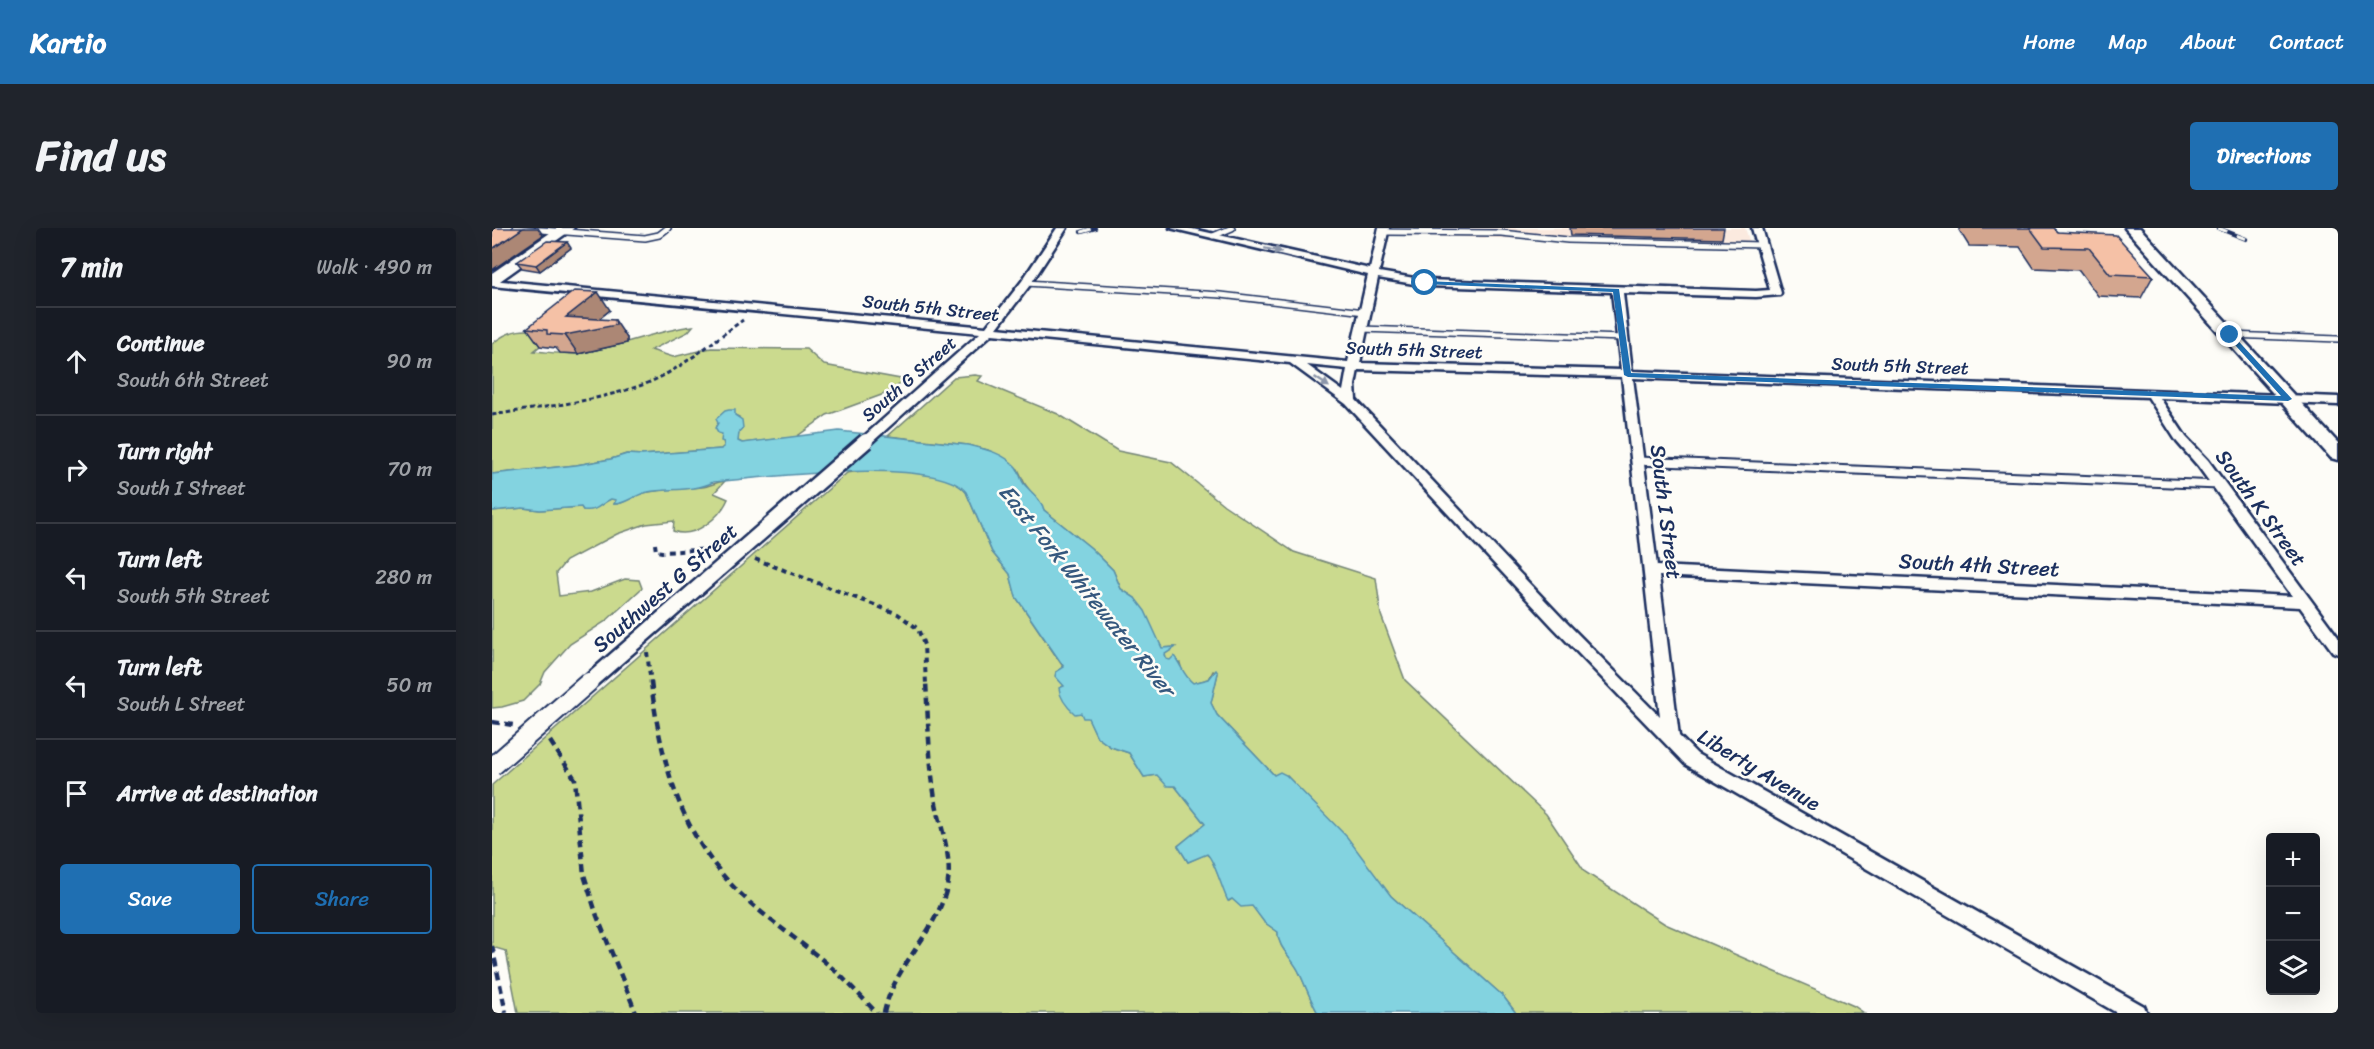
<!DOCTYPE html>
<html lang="en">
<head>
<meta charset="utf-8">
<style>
  body { margin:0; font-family:Sriracha,sans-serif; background:#20242c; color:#f1f3f6 }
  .controls { position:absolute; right:18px; bottom:18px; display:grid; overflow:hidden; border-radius:6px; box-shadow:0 6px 24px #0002 }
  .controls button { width:54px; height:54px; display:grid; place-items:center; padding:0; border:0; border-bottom:2px solid #363941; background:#171b24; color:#f1f3f6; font:30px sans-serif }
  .stop { position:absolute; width:18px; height:18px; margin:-14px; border:4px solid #1f6fb2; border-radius:50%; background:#fff }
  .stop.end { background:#1f6fb2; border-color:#fff; box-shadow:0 2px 6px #0008 }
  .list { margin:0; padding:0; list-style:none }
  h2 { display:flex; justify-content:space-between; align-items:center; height:78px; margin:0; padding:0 24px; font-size:26px }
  h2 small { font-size:20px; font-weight:400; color:#9ea1a6 }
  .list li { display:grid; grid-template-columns:39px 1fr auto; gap:18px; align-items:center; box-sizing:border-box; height:108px; padding:0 24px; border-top:2px solid #363941 }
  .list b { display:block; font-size:22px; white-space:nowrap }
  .list p { margin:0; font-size:20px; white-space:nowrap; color:#9ea1a6 }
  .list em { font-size:20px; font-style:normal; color:#9ea1a6 }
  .actions { display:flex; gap:12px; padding:18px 24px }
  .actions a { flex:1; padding:14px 0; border:2px solid #1f6fb2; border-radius:6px; text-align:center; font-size:21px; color:#1f6fb2 }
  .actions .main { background:#1f6fb2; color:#fff }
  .icon { flex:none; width:33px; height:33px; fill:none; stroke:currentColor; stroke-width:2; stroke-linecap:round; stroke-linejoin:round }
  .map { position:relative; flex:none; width:1846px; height:785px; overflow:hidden; border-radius:6px }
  header { display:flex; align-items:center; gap:36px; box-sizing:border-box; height:84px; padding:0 30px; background:#1f6fb2; color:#fff }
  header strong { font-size:28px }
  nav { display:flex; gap:33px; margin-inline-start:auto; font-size:21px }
  .intro { display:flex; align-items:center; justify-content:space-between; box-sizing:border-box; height:144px; padding:0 36px }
  h1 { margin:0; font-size:42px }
  .button { padding:15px 27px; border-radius:6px; background:#1f6fb2; color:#fff; font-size:21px; font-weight:700 }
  main { display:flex; gap:36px; padding:0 36px }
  aside { flex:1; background:#171b24; border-radius:6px; box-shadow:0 6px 24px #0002 }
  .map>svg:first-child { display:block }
</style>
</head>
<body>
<header>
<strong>Kartio</strong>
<nav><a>Home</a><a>Map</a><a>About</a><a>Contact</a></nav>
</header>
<div class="intro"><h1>Find us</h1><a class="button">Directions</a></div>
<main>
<aside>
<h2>7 min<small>Walk · 490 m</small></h2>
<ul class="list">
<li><svg class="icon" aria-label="ahead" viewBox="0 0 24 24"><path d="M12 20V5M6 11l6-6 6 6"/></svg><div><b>Continue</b><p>South 6th Street</p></div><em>90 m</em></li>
<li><svg class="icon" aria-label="right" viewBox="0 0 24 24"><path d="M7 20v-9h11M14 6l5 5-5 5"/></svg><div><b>Turn right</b><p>South I Street</p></div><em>70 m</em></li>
<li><svg class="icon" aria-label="left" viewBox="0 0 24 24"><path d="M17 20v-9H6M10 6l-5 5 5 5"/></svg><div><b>Turn left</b><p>South 5th Street</p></div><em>280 m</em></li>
<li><svg class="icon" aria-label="left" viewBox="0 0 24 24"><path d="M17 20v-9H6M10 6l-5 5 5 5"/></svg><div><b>Turn left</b><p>South L Street</p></div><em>50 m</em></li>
<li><svg class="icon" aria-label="arrive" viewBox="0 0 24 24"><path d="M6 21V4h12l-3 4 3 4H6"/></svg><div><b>Arrive at destination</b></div></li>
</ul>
<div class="actions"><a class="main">Save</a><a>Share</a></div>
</aside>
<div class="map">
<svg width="1846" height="785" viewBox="0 0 1846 785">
  <rect width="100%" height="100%" fill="#fdfcf7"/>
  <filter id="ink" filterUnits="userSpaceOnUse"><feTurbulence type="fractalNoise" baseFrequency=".0167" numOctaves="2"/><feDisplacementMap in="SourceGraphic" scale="12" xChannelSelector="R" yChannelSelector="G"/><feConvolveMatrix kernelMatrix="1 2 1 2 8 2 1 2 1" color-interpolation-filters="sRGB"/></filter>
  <g filter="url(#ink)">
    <path fill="#fbeadf" d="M908 0H1253L1259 18 907 7Z"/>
    <g fill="#cbda8e" stroke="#738476" stroke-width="1.5">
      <path d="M201 98 196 104 159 122 181 129 219 120 314 121 332 137 414 152 395 165 335 187 304 209 250 215 246 213 247 189 243 187 224 198 230 206 232 218 229 221 150 227 134 226 119 231 84 237 0 246V116C21 97 39 102 65 104L42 123C57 124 74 127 89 125 127 119 162 103 201 98Z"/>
      <path d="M483 147 490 148 486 153 566 186 626 223 679 234 732 277 802 324 884 350 889 387 913 452 1054 586 1093 644 1173 696 1362 778 1372 785H1024L1011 768 899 668 821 575 794 547H782L725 487 719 475 726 445 721 443 717 451 701 455 691 447 688 435 674 432 673 426 683 419 670 420 643 370 629 361 621 342 599 320 552 282 533 256 526 241 496 222 476 217 396 208 462 149Z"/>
      <path d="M375 242C404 243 453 239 474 264L500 324 518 346 524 369 572 440 564 444 572 458 568 460 589 485 596 489 605 509 619 519 637 525 652 549 665 547 679 558H683L713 596 686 618 696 634 714 626 719 630 737 673 740 671 760 677 772 694 786 704C785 720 802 731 808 746 814 759 819 773 826 785H26L14 723 0 719V557L355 245Z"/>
      <path d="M233 253 222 265 236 271C228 289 202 312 181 303L182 293 154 296 125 306 74 333 64 345 67 368 99 364 133 351 147 352 150 360 114 393 78 416 53 444 48 456 31 473 10 479 0 480V283L31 280 48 282 89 279 91 282 119 271 124 272 122 276C132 277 138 268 148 266 168 260 189 262 210 259 218 258 224 254 233 253Z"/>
    </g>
    <path fill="#83d3e0" stroke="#5991ac" stroke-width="1.5" d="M237 182H243V187L250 192 251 200 247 205 246 213 250 215 347 203 476 217C493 221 512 225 524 239 528 244 528 251 532 256 539 264 550 272 552 282L599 320 621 342 629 361 643 370 653 383 670 420 684 419 673 426 674 431 678 432 682 428C690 438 691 447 701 455L717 451 724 442 726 445 719 475 725 487 782 547 788 544 794 547 855 609 899 668 1011 768 1024 785H826C819 773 814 759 808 746 802 731 785 720 786 704L772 694 760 678 749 679 740 671 736 673C730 662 723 633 715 626L696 634 686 618 713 596 683 558H675L665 547 652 549 637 525 619 519 605 509 596 490H591L589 485 583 486C576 480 568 470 567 460L572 458 563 448 564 444 572 439 524 369 518 346 500 324 474 264C444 227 270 250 221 254 203 264 176 260 156 264 144 266 132 277 122 276L124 272 119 271C108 276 106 284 91 282L89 279 48 282 31 280 0 283V246L84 237 119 231 135 226 150 227 229 221 232 219V214L229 213 230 206 226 205 223 200 226 195 224 191 233 183Z"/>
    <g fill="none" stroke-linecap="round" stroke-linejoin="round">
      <defs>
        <g id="lane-far1">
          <path d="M23 0 153 10 167 7 176 0"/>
          <path d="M892 4 1009 5 1076 12 1270 17"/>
          <path d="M721 8 740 0"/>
          <path d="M534 55 729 67 873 84"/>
          <path d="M870 101 1131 110"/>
          <path d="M1738 107 1846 111"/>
        </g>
        <path id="lane" d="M1146 233 1727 257"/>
        <path id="street" d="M565 0H575L538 57 505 100 856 134 876 47 678 0H696L878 41 887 0H897L887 44 934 52 1264 63 1278 62 1260 0H1270L1289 65 1288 67 1264 69 1131 65 1140 143 1846 169V177L1668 170 1694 209 1716 232 1846 409V426L1841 424 1808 379 1167 348 1187 508 1205 526 1652 778 1655 785H1625L1193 536 1060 398 854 176 798 135 500 106 378 216H370L368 213 370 210 488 105 0 58V52L494 99 530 53ZM886 50 934 58 1120 64 1129 142 868 135ZM815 137 855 141 851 163ZM866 142 1130 149 1168 489 1070 390 864 172 863 157ZM1141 150 1656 169 1685 214 1706 238 1800 368 1165 338Z"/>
        <g id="secondary">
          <path d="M65 0H82L5 55 0 57V45Z"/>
          <path d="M1633 0H1648L1846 215V232L1839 230Z"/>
        </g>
      </defs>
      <use href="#lane-far1" stroke="#1b2f5e" stroke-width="8"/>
      <use href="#lane" stroke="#1b2f5e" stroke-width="11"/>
      <use href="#street" stroke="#1b2f5e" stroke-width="5"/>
      <use href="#secondary" stroke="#1b2f5e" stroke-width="5"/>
      <path stroke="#1b2f5e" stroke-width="3" stroke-dasharray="4.5 3" stroke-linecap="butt" d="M0 187C50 179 102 174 150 157 185 145 221 113 251 92"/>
      <g stroke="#1b2f5e" stroke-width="4" stroke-dasharray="5 4.5" stroke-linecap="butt">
        <path d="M163 316 164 323 170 324 224 321"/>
        <path d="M263 331 406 386 426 401 432 417 434 456"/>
        <path d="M155 424 159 456"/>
      </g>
      <g stroke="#1b2f5e" stroke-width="4.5" stroke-dasharray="8 5" stroke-linecap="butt">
        <path d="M159 454C167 521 183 588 226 641 257 681 302 707 340 740 356 754 370 770 385 785"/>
        <path d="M0 494 21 497"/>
        <path d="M58 513 83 551 92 647 105 688 144 785"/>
        <path d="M0 718 14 785"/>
        <path d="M392 785C402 737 444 706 455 659 462 628 446 594 442 564 437 528 436 491 434 454"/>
      </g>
      <use href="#lane-far1" stroke="#fdfcf7" stroke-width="5"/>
      <use href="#lane" stroke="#fdfcf7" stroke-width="7"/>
      <use href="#street" fill="#fdfcf7" fill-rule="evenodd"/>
      <use href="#secondary" fill="#fdfcf7" fill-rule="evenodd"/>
      <defs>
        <g id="rail">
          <path d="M1726 0 1754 11"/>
          <path d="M589 4 603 0"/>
        </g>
      </defs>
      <use href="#rail" stroke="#1b2f5e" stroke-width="4.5"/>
      <use href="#rail" stroke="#fdfcf7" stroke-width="3" stroke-dasharray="10" stroke-linecap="butt"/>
      <defs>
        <path id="street-bridge-far1" d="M95 456 374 213"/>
        <path id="street-bridge" d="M0 539 97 454"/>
      </defs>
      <use href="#street-bridge-far1" stroke="#1b2f5e" stroke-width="19" stroke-linecap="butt"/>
      <use href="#street-bridge" stroke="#1b2f5e" stroke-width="22" stroke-linecap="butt"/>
      <use href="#street-bridge-far1" stroke="#fdfcf7" stroke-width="14"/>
      <use href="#street-bridge" stroke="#fdfcf7" stroke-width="18"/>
    </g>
    <g fill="#d3a68f" stroke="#1b2f5e" stroke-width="1.5">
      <path d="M1078 0H1232L1230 11 1079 7Z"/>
      <path d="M1467 0H1561L1565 4 1661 48 1649 70 1606 68 1587 42 1542 40 1528 19 1477 18 1467 2Z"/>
      <path d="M79 20 48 43 30 40 25 34Z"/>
      <path d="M118 82 107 91 135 110V115L86 126 68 125 64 120 48 118 35 100Z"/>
    </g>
    <g fill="#ac8774" stroke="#1b2f5e" stroke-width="1.5">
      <path d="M31 0H46L51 7 0 42V21Z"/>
      <path d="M75 14 79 20 48 43 44 37Z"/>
      <path d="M106 64 118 82 92 103 123 92 135 110V115L86 126 73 107 74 89Z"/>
    </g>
    <g fill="#f5c1a6" stroke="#1b2f5e" stroke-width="1.5">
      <path d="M0 0H31L0 21Z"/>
      <path d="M1538 0H1561L1565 4 1624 7 1661 48 1618 46 1597 20 1552 19Z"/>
      <path d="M55 13 75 14 44 37 25 34Z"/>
      <path d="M82 63 106 64 74 89 123 92 124 97 73 107 55 106V102L35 100Z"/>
    </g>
    <defs><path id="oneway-solid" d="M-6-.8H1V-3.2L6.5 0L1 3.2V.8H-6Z" transform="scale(1.5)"/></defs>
    <g fill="#8c96aa">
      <use href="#oneway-solid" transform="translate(781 22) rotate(12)"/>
      <use href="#oneway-solid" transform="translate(830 154) rotate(34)"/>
    </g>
  </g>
  <path fill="#1f6fb2" d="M933 53 1127 61 1139 145 1789 168 1735 108 1738 104 1800 171 1796 173 1136 149 1132 147 1121 64 931 56Z"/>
  <g text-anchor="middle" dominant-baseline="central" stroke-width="5" stroke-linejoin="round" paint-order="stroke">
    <g font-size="18" fill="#1b2f5e" stroke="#fdfcf7">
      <text transform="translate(439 80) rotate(6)">South 5th Street</text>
      <text transform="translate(922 122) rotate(2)">South 5th Street</text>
      <text transform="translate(1408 138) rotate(2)">South 5th Street</text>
      <text transform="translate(417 151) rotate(-41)">South G Street</text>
    </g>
    <g font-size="21" fill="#1b2f5e" stroke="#fdfcf7">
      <text transform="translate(1769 280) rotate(54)">South K Street</text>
      <text transform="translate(1174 284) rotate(83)">South I Street</text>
      <text transform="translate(1487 337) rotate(3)">South 4th Street</text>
      <text transform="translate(173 360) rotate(-41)">Southwest G Street</text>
      <text transform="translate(1267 542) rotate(31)">Liberty Avenue</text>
    </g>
    <g font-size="22" font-style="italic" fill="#35587e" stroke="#fdfcf7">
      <text transform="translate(595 362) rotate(51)">East Fork Whitewater River</text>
    </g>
  </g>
</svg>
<div class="controls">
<button>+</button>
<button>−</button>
<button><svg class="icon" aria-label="layers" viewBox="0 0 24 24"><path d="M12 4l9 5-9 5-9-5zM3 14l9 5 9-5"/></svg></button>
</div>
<div class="stop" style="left:933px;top:55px"></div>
<div class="stop end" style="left:1738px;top:107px"></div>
</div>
</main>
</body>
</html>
